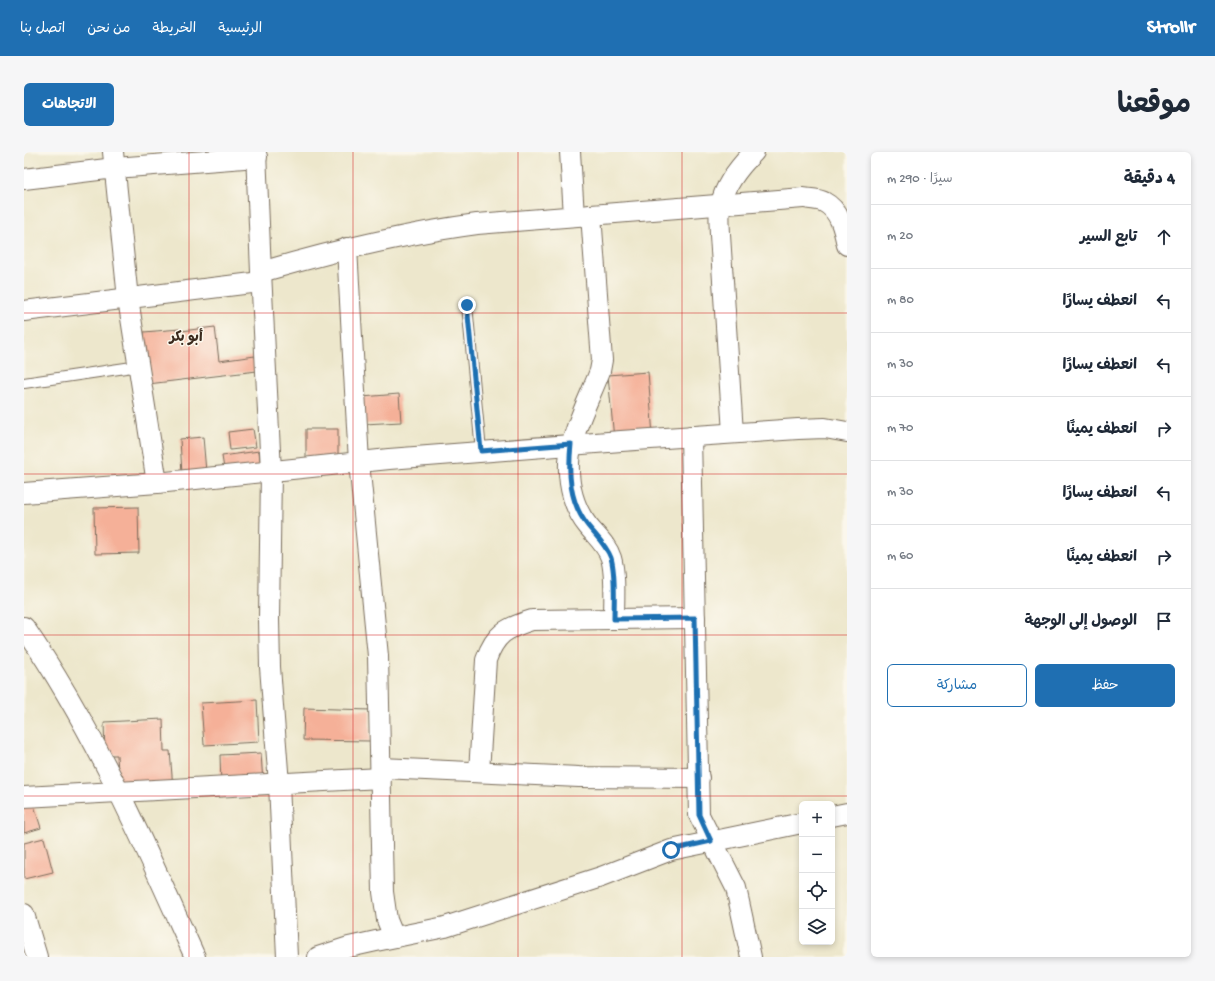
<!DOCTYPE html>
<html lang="ar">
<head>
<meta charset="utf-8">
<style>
  body { margin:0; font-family:"Gochi Hand","Playpen Sans Arabic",sans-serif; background:#f6f6f7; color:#1f2937; direction:rtl }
  .controls { position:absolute; right:12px; bottom:12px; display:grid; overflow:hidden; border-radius:6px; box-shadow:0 2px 6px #0003 }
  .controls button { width:36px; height:36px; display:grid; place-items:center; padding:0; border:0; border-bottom:1px solid #e0e1e3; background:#fff; color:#1f2937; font:20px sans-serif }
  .stop { position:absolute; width:12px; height:12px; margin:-9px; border:3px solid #1f6fb2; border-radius:50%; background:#fff }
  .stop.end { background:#1f6fb2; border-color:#fff; box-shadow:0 1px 4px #0008 }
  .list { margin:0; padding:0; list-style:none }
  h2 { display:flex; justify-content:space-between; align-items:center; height:52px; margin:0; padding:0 16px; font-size:17px }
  h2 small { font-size:13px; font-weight:400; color:#747a83 }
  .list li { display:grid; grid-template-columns:26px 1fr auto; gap:12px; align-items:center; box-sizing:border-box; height:64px; padding:0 16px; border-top:1px solid #e0e1e3 }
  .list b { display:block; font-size:15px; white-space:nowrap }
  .list em { font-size:13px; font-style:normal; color:#747a83 }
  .actions { display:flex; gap:8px; padding:12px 16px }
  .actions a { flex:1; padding:9px 0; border:1px solid #1f6fb2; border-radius:6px; text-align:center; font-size:14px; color:#1f6fb2 }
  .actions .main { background:#1f6fb2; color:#fff }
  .icon { flex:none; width:22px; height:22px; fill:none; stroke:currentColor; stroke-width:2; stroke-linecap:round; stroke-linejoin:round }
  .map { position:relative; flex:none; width:823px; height:805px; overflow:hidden; direction:ltr; border-radius:6px }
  header { display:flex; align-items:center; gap:24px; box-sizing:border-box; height:56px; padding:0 20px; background:#1f6fb2; color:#fff }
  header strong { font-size:19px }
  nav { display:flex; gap:22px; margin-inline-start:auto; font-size:14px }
  .intro { display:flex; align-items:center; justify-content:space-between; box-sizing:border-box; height:96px; padding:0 24px }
  h1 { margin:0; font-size:28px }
  .button { padding:10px 18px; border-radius:6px; background:#1f6fb2; color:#fff; font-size:14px; font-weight:700 }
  main { display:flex; gap:24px; padding:0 24px }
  aside { flex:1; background:#fff; border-radius:6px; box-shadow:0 2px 6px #0003 }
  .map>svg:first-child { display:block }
</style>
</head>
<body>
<header>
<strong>Strollr</strong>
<nav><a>الرئيسية</a><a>الخريطة</a><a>من نحن</a><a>اتصل بنا</a></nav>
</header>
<div class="intro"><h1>موقعنا</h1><a class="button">الاتجاهات</a></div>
<main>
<aside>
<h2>4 دقيقة<small>سيرًا · 290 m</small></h2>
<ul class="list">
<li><svg class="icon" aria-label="ahead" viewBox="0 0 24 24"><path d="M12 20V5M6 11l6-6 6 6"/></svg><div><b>تابع السير</b></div><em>20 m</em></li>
<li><svg class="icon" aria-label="left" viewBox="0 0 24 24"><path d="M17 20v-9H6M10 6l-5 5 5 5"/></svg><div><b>انعطف يسارًا</b></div><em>80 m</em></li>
<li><svg class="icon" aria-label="left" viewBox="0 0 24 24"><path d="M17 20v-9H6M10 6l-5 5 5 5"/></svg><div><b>انعطف يسارًا</b></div><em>30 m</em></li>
<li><svg class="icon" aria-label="right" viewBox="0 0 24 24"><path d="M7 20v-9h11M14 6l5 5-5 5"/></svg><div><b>انعطف يمينًا</b></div><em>70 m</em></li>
<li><svg class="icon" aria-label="left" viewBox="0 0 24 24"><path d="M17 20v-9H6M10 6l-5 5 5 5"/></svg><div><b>انعطف يسارًا</b></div><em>30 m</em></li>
<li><svg class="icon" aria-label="right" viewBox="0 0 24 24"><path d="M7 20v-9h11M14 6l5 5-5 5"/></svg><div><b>انعطف يمينًا</b></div><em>60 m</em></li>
<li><svg class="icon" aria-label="arrive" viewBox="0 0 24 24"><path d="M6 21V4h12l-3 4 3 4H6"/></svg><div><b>الوصول إلى الوجهة</b></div></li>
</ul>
<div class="actions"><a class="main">حفظ</a><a>مشاركة</a></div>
</aside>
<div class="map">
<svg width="823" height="805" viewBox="0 0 823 805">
  <rect width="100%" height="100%" fill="#fbf7ec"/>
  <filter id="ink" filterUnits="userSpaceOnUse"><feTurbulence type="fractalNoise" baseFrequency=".025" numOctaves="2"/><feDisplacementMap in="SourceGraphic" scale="8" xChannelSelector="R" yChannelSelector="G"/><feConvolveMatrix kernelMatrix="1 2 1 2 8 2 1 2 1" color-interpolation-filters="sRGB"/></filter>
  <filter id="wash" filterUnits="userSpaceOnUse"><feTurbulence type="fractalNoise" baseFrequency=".012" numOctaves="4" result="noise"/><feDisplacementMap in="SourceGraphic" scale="16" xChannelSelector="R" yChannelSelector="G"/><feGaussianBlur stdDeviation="0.9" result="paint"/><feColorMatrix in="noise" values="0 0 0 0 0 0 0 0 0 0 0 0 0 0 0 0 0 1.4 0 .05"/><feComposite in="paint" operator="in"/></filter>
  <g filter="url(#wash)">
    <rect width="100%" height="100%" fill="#ede7cc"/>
    <g id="blocks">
      <g fill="#f5b098">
        <path d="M191 175 195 209 231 204 233 219 124 232 120 180 156 177 157 179Z"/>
        <path d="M624 220 629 284 590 287 584 223Z"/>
        <path d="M375 242 377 270 340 272 338 245Z"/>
        <path d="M229 277 232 295 206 298 204 280Z"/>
        <path d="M282 277H314V308L282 309Z"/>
        <path d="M179 285 182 320 158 322 156 287Z"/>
        <path d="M235 299 237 318 201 323 198 304Z"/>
        <path d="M114 355 115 401 71 402 70 356Z"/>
        <path d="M233 548 235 590 180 593 177 551Z"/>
        <path d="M280 556 346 558V589L279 588Z"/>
        <path d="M139 567 140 599H146L149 636 95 640 93 603H81L80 570Z"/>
        <path d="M237 601 239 631 197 633 196 603Z"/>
        <path d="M9 650 17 676 0 681V653Z"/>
        <path d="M20 686 29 720 0 727V691Z"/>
      </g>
    </g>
  </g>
  <g filter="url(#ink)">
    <use href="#blocks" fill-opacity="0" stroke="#796c5b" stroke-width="1"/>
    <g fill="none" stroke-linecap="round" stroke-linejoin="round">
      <defs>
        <g id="lane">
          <path d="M443 153 457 299"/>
          <path d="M0 231 115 214"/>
        </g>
        <g id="street">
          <path d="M89 0 104 147 133 331"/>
          <path d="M232 0 237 120 247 319 245 468 246 515 255 632 263 805"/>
          <path d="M546 0 550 64"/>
          <path d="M0 27 91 16 233 5"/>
          <path d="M567 63 578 208 576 219C566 246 546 282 545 311 544 333 550 357 564 374 572 384 583 393 587 406 592 423 590 449 590 467"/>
          <path d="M323 96 335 310 354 504 359 740 363 768 370 785"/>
          <path d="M237 120C309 99 378 82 453 72L779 46C785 47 795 47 800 50 816 58 820 78 823 93"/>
          <path d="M0 159 237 130"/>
          <path d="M709 281 696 83C696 74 694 61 697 52 701 33 716 14 730 0"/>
          <path d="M667 284 675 663 712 736 727 805"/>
          <path d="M0 341 133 331 365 307 597 289 774 277 801 276 823 280"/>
          <path d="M0 475C71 578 120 692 171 805"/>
          <path d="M357 616 555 625 675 626"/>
          <path d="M455 620 462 508C471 482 482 476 508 468L671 466"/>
          <path d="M0 645 357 626"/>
          <path d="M808 664 823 661"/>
          <path d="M0 762 13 805"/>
          <path d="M294 805 325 795 352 789 421 775 577 725 647 698 778 671"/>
        </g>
      </defs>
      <use href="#lane" stroke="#796c5b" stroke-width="12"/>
      <use href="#street" stroke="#796c5b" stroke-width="22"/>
      <use href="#lane" stroke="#fff" stroke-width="10"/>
      <use href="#street" stroke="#fff" stroke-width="20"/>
    </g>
  </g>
  <g fill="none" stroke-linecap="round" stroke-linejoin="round" filter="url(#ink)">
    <path stroke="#1f6fb2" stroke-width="5" d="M443 153 457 299 547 292C544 321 545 350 564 374 572 384 582 393 587 406 592 423 590 449 590 467L671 466 675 663 687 689 647 698"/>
  </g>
  <path fill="none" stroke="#d62828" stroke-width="1" stroke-opacity="0.55" d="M165 0V805M329 0V805M494 0V805M658 0V805M0 161H823M0 322H823M0 483H823M0 644H823"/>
  <g text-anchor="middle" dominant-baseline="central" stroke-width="3" stroke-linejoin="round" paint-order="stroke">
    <g font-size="14" font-weight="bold" fill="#3b2a1e" stroke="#fbf7ec">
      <text x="162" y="186">أبو بكر</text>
    </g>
  </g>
</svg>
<div class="controls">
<button>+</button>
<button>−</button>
<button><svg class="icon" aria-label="locate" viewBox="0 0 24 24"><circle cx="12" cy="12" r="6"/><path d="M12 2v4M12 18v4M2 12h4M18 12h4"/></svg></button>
<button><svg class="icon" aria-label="layers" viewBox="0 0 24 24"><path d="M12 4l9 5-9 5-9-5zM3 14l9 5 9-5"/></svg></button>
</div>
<div class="stop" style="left:647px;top:698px"></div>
<div class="stop end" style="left:443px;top:153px"></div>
</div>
</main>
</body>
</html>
